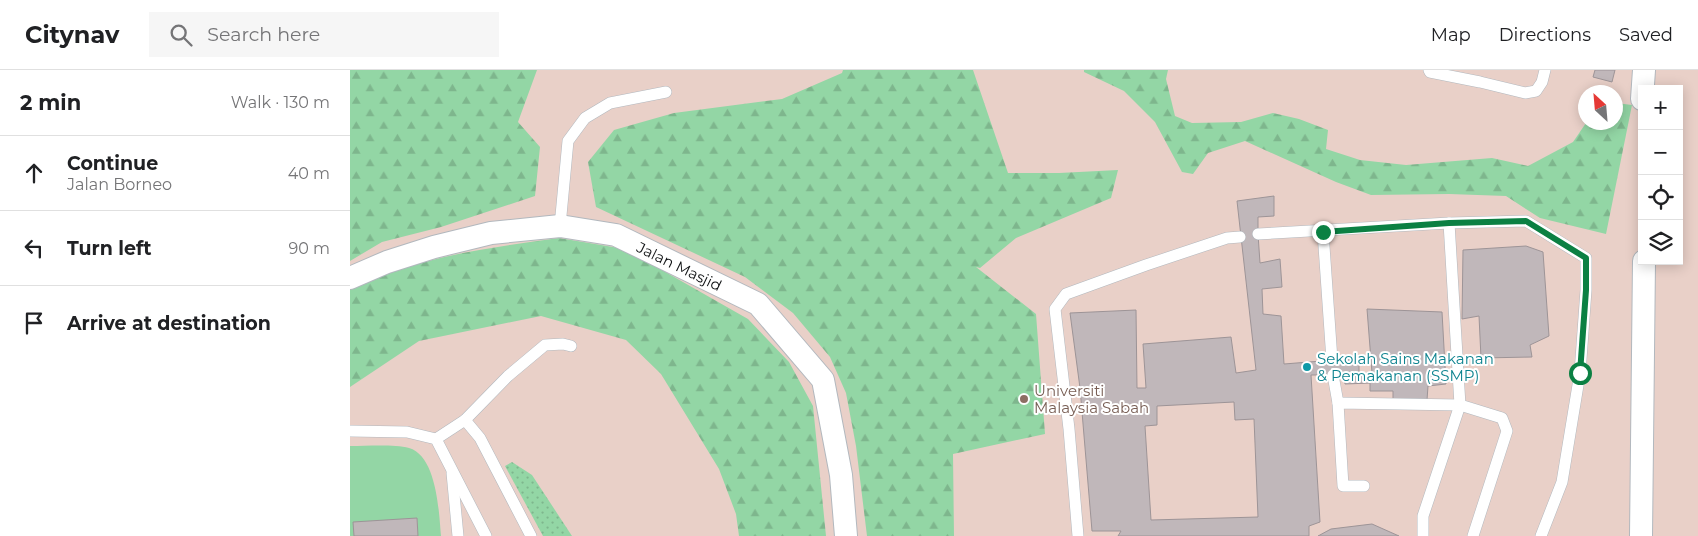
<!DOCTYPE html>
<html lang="en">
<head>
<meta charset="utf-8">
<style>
  body { margin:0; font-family:Montserrat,sans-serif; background:#f6f6f6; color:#202124 }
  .controls { position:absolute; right:15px; top:15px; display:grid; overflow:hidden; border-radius:0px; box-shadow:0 2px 12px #0003 }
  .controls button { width:45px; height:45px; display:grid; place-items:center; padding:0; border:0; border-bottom:1px solid #e0e0e0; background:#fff; color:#202124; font:25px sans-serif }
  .compass { position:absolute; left:1228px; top:15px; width:45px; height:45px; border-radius:50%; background:#fff; box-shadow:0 2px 12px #0003; rotate:334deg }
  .stop { position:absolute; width:15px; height:15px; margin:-11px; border:4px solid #0b8043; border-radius:50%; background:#fff }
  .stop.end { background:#0b8043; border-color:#fff; box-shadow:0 1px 5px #0008 }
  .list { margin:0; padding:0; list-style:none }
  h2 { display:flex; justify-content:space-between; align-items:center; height:65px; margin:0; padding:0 20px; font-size:21px }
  h2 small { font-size:16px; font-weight:400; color:#757577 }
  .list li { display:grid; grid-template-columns:32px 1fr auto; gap:15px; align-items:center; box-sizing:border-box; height:75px; padding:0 20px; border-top:1px solid #e0e0e0 }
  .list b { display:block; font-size:19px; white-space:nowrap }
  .list p { margin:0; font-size:16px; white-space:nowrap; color:#757577 }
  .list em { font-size:16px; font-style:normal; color:#757577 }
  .icon { flex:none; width:28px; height:28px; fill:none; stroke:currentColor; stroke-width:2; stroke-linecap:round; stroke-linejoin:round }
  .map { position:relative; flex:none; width:1348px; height:466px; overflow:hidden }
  header { display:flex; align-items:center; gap:30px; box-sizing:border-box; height:70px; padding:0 25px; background:#fff; border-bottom:1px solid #e0e0e0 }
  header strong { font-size:24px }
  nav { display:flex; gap:28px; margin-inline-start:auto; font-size:18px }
  .search { width:350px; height:45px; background:#f6f6f6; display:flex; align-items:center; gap:12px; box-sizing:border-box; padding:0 18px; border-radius:0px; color:#757577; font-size:19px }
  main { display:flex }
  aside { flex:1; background:#fff }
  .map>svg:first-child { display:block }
</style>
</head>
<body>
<header>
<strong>Citynav</strong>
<div class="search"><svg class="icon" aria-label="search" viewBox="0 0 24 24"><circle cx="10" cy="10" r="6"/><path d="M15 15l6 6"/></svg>Search here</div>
<nav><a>Map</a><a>Directions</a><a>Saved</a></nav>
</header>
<main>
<aside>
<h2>2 min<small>Walk · 130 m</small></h2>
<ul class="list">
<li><svg class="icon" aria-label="ahead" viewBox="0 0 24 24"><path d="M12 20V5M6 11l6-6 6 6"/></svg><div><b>Continue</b><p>Jalan Borneo</p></div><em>40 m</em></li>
<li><svg class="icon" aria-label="left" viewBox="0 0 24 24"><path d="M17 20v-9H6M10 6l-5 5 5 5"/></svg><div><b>Turn left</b></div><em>90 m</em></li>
<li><svg class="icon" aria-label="arrive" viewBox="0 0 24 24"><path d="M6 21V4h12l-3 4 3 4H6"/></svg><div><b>Arrive at destination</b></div></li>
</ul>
</aside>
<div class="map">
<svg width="1348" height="466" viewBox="0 0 1348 466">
  <defs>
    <pattern id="grass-dots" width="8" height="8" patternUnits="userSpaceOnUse" patternTransform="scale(1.25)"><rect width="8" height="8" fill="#93d6a5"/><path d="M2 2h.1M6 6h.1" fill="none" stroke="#7eb68d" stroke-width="1.8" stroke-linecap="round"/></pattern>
    <pattern id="forest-firs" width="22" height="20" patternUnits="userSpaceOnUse" patternTransform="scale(1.25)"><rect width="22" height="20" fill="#93d6a5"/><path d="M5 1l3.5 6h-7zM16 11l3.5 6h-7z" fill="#7eb68d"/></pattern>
  </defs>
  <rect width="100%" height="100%" fill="#dae1e7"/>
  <path fill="#e9d0c8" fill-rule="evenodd" d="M0 0H1348V466H0ZM1292 19H1329V191H1292ZM1236 22H1266V52H1236Z"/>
  <path fill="url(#grass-dots)" d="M162 392 182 405 222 466H193L155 396Z"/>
  <g fill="url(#forest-firs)">
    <path d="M0 0H187L168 52 190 77 185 126 91 157 32 172 0 191Z"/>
    <path d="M493 0H623L658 103H709L768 100 761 128 666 168 630 198 626 197 686 244 695 364 603 384 604 466H517L506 376 496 323 480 287 443 243 395 207 246 137 238 92 264 60 324 43 432 29 492 3Z"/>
    <path d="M734 0H818L816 9 825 46 842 53 891 52 923 43 949 49 978 60 976 79 1010 90 1056 95 1142 88 1178 96 1223 72 1236 53 1266 52V33L1282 35 1256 164 1190 148 1156 126 1099 124 1021 125 986 112 895 71 858 83 843 104 832 102 805 52 774 21 734 2Z"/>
    <path d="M209 168 275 179 398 249 439 292 463 336 476 466H389L386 444 369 399 311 304 276 270 191 246 69 271 0 317V220C64 187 138 178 209 168Z"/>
  </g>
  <path fill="#93d6a5" d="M0 376C17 376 44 374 59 378 87 386 89 443 91 466H0Z"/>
  <g fill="#c0b7ba" stroke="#9d9497" fill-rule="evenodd">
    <path d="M1245 0H1265L1262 12 1243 7Z"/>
    <path d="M924 126V146L908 147V164L910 193 930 189 932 217 912 219 913 244 931 246 934 294 1009 288V303H1022L1017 239 1092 242 1096 314 1078 316 1077 330 1043 329V321H1020V313L995 314 994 305H961L970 452 959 456V466H768L771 461H742L730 318 720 243 786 240 787 318H796L793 274 881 267 886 303 906 300 887 131ZM884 332 885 350 904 349 908 447 801 450 795 356 807 355V336Z"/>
    <path d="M1176 176 1193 182 1199 266 1180 275 1182 287 1131 288 1129 246 1112 249 1113 180Z"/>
    <path d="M67 448 68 466H4L3 452Z"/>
    <path d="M1022 454 1049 466H968L981 459Z"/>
  </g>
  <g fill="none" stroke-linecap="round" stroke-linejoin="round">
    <defs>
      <g id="lane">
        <path d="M1079 0 1080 2 1130 12 1175 23 1186 21 1192 12 1195 0"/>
        <path d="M210 156 218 71 235 48 260 33 316 22"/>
        <path d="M973 162 982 290"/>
        <path d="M908 164 1099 153 1176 151 1236 188V220L1230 303 1212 412 1191 466"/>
        <path d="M983 305 988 333"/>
        <path d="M115 350 130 368 181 466"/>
        <path d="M0 361 57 362 86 369 136 466"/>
        <path d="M86 369 115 350 158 306 195 275 213 274 221 276"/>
        <path d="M102 403 108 466"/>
        <path d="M1014 416H993L988 333 1110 335 1152 348 1157 361 1123 466"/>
        <path d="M728 466 719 359 705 239 716 224 796 195 877 168 890 167"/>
        <path d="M1073 466V446L1110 335 1099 153"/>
      </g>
      <g id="street">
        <path d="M1292 29 1294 0"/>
        <path id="s1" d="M0 208 37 192 84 177 141 163 210 156 266 165 408 234 473 310 491 405 496 466"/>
        <path d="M1291 466 1294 191"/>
      </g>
    </defs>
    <use href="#lane" stroke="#b2b8be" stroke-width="12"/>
    <use href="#street" stroke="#b2b8be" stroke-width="24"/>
    <use href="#lane" stroke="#fff" stroke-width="11"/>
    <use href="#street" stroke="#fff" stroke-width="22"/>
  </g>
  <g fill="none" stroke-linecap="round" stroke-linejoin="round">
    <path stroke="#0b8043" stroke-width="6" d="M973 162 1099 153 1176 151 1236 188V220L1230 303"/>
  </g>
  <circle fill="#0f9aa8" stroke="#fff" stroke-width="2" cx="957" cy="297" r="5"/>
  <circle fill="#8d6e63" stroke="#fff" stroke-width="2" cx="674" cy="329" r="5"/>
  <g text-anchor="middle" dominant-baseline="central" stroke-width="4" stroke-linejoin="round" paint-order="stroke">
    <g font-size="15" fill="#0d0f11" stroke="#fff">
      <text stroke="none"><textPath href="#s1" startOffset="345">Jalan Masjid</textPath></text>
    </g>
    <g font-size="15" fill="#0d838f" stroke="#fff" text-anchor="start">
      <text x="967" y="288">Sekolah Sains Makanan<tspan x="967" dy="17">&amp; Pemakanan (SSMP)</tspan></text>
    </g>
    <g font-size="15" fill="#785e54" stroke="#fff" text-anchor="start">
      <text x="684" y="320">Universiti<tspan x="684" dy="17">Malaysia Sabah</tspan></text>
    </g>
  </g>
</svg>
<div class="controls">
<button>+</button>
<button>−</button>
<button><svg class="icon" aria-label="locate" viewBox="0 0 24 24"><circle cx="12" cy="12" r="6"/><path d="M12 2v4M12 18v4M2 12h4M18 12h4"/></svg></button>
<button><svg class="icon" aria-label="layers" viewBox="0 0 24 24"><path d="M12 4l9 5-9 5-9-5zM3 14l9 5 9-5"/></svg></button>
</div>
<svg class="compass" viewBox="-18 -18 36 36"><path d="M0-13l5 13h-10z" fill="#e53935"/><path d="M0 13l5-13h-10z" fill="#757577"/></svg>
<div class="stop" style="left:1230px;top:303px"></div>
<div class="stop end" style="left:973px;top:162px"></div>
</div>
</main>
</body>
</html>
